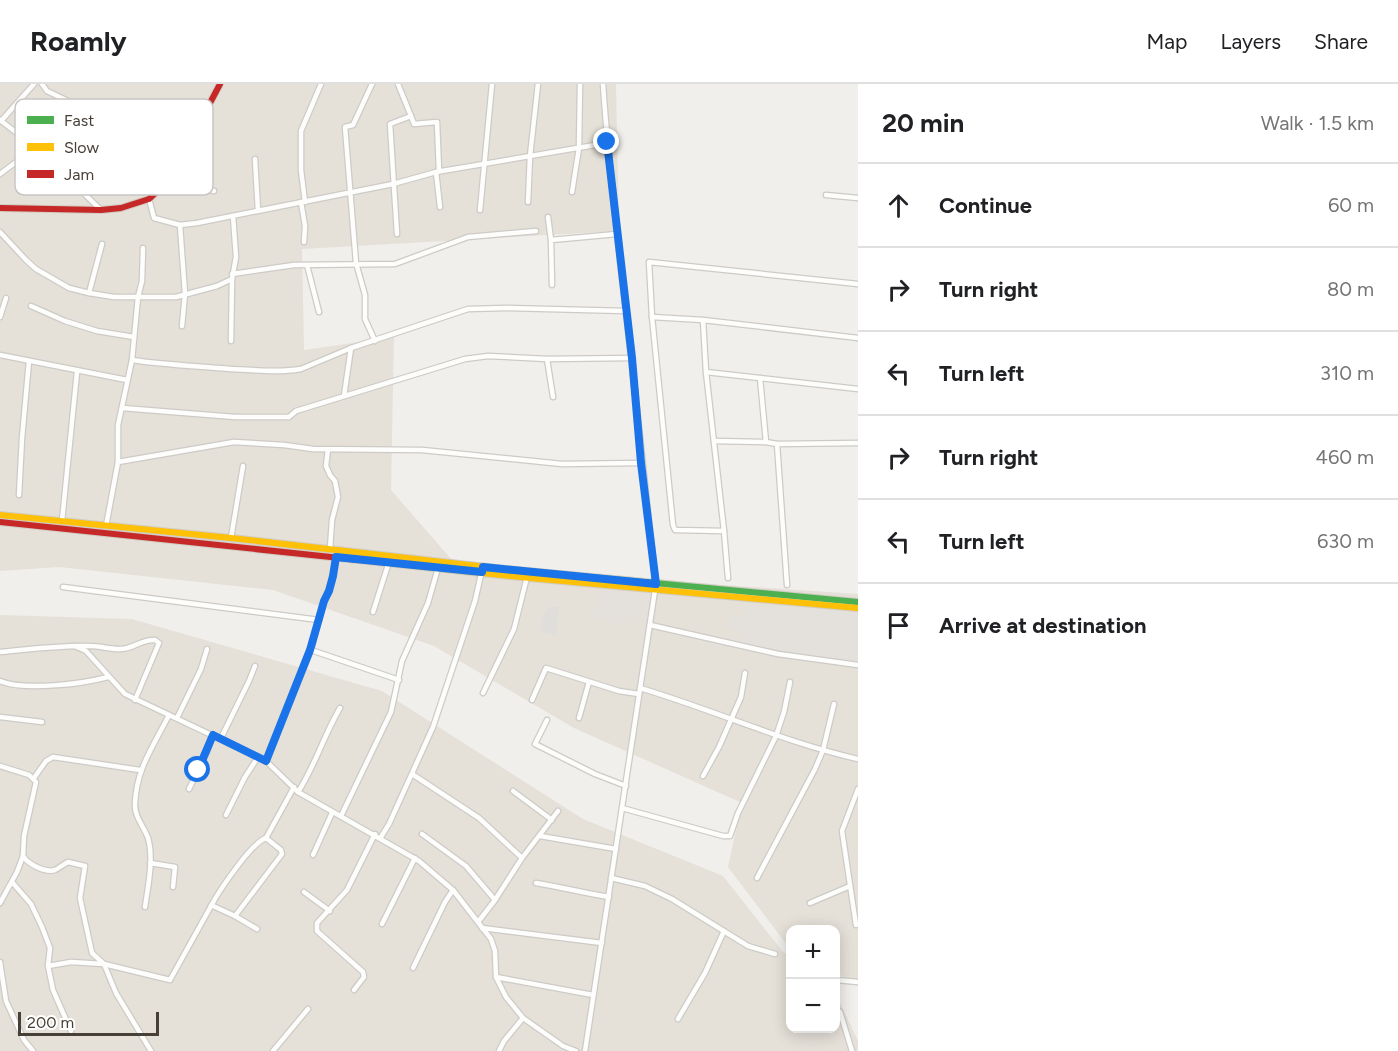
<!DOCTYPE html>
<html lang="en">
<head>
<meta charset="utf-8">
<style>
  body { margin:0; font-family:Figtree,sans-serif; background:#f6f6f6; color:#202124 }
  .controls { position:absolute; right:18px; bottom:18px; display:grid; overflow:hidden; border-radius:12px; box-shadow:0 3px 15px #0003 }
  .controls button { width:54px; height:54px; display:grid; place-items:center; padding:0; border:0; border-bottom:2px solid #e0e0e0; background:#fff; color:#202124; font:30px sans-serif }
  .scale { position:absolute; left:18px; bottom:15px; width:141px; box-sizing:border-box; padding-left:6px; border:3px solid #474036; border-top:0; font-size:16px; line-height:21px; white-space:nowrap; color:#474036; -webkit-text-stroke:4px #fff; paint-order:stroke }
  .stop { position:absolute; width:18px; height:18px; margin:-14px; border:4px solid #1a73e8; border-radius:50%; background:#fff }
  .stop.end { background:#1a73e8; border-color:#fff; box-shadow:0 2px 6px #0008 }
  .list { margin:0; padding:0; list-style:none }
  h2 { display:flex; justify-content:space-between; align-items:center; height:78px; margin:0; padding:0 24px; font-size:26px }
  h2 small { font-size:20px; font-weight:400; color:#757577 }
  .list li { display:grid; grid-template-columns:39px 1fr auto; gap:18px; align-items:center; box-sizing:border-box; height:84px; padding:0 24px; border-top:2px solid #e0e0e0 }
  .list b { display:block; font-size:22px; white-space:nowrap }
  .list em { font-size:20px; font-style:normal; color:#757577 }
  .icon { flex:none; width:33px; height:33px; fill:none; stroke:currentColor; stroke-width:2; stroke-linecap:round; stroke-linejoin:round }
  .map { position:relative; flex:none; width:858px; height:967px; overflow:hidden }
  header { display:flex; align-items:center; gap:36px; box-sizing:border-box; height:84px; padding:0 30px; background:#fff; border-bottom:2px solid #e0e0e0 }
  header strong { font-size:28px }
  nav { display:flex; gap:33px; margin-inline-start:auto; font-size:21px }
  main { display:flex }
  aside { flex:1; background:#fff }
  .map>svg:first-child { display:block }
</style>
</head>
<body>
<header>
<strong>Roamly</strong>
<nav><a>Map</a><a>Layers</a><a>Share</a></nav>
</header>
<main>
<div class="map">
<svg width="858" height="967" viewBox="0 0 858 967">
  <rect width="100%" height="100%" fill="#f1efeb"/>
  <g fill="#e5e0d8">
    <path d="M0 0H616L619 147 302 165 304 266 394 253 391 406 452 476 723 501 858 510V900L836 889V846H790V865L728 783 742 719 574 644 434 562 273 506 59 483 0 487Z"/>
    <path d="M0 531 132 535 382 607 583 735 723 792 783 868 790 871V944H836V910L858 957V967H0Z"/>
  </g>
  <g fill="#e4e0dc">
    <path d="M601 506 654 507 649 536 624 532 621 541 591 534Z"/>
    <path d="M746 522 858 527V579L739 561 741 547 726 543 729 530 743 533Z"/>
  </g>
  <path fill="#e0deda" d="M548 523H559L556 552 542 548V535Z"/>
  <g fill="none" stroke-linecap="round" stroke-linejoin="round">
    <defs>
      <g id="street">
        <path d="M42 0 47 7 95 30 175 87"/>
        <path d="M372 0 353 41 345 43 356 179 365 211V235L375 257"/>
        <path d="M603 0C609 91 621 182 631 273 640 348 647 424 656 500"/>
        <path d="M411 32 414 40 437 38 439 87"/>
        <path d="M0 36 40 67 101 126"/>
        <path d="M1 37 34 0"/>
        <path d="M55 45 76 21"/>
        <path d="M255 75 258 127"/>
        <path d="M436 88 440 123"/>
        <path d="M0 90 36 63"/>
        <path d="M170 95 214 107"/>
        <path d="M572 108 579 64 580 0"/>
        <path d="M826 111 858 114"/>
        <path d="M149 115 154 134 180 141 197 139 393 100 436 88 607 59"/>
        <path d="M301 118 305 142 304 158"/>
        <path d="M305 118 301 86V47L321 0"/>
        <path d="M528 118 530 72 538 0"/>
        <path d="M480 126 492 0"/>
        <path d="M548 133 551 156"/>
        <path d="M180 141 185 210 182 242"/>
        <path d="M0 148 26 176 36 185 69 204 89 209 114 213H176L217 202 232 195 236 173 233 132"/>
        <path d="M397 150 390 40 411 32 398 0"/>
        <path d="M307 181 319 228"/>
        <path d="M232 190 294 181 395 180 468 153 536 147"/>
        <path d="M858 200 649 178 652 233 673 441 675 446 724 447 706 288 703 236 858 254"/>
        <path d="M552 201 551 156 617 150"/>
        <path d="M89 209 102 160"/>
        <path d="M31 222 65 237 97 247 134 253"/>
        <path d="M0 233 6 214"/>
        <path d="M652 233 703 236"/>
        <path d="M231 257 232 195"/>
        <path d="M0 271 127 296"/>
        <path d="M547 275 553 313"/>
        <path d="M132 276C165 281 198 282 231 285 254 286 278 289 301 285L351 264 468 225 506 224 626 227"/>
        <path d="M706 288 858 305"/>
        <path d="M760 294 766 358 777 360 858 359"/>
        <path d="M344 312 351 264"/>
        <path d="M122 324 235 333H289L296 327 465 275 488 272 547 275 632 274"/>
        <path d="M714 357 766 358"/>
        <path d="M777 360 787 501"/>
        <path d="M328 365 326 382 330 391 335 397 338 413 332 436 330 465"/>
        <path d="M118 378 234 358 284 361 313 365 422 366 562 380 641 379"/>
        <path d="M19 411 22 354 29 277"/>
        <path d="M62 437 77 288"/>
        <path d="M106 442 118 378V341L132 276 138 213 142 197 143 164"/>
        <path d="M724 447 728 494"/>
        <path d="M231 454 243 382"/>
        <path d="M63 503 319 536"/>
        <path d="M373 528 389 478"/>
        <path d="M650 541 778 570 858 581"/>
        <path d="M75 562 86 567 125 610 266 677 298 708 419 777 453 806 491 855 495 867 496 893 506 913 523 934 563 962 576 967"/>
        <path d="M311 566 399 596"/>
        <path d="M0 568C30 565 60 561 90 562 100 562 109 565 119 565 132 566 141 555 155 556L159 559 135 616"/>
        <path d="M0 597C25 607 82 600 108 593"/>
        <path d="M640 604C714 626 783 658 858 675"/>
        <path d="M483 609 514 545 527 493"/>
        <path d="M532 616 546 584 619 607 639 610"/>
        <path d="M0 633 42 638"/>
        <path d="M177 634 201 585 207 565"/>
        <path d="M579 634 589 598"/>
        <path d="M547 636 535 660 595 690 626 702"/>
        <path d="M221 654 249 597 255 582"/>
        <path d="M266 677 311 566 324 517 332 497 336 473"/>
        <path d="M0 682 29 691 36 698 24 752 23 772 17 788 0 819"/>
        <path d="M412 690 479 734 522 774"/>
        <path d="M703 692 719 663 741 613 745 589"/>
        <path d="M34 694 46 677 53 673 140 686"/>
        <path d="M189 705 207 668 213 651"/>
        <path d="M513 707 552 736"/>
        <path d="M298 708C315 682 324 651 340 624"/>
        <path d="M622 724 723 752H730L738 729 776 652 784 628 790 598"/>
        <path d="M226 731 245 693 258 673"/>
        <path d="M341 732 391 628 402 577 428 519 438 484"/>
        <path d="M422 750 466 782 495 816"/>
        <path d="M540 752 616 765"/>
        <path d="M381 753 389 740 433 643 475 517 482 486"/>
        <path d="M313 771 332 729"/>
        <path d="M23 772C28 780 45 789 55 786 59 784 64 780 68 778L85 782 80 814 92 869 104 880 116 909 151 967"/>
        <path d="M150 779 175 783 173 803"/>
        <path d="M611 794 645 802 672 815 748 862 775 870"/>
        <path d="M757 794 815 685 823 666 834 620"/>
        <path d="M12 798 31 820 42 843 50 864 48 882 53 906 71 947"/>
        <path d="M536 799C561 803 584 809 609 813"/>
        <path d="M304 808 330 827"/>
        <path d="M810 819 850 802"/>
        <path d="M211 822C219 807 251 759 266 754"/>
        <path d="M145 823C148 802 154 775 148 754 144 743 134 732 135 720 136 685 154 661 169 631"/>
        <path d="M235 832 282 770 281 766 266 754 294 703"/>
        <path d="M478 838 495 816 522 774 558 727"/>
        <path d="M382 840 415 774"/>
        <path d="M856 841 842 747 858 705"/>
        <path d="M482 844 602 859"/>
        <path d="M0 878 6 917 24 956 33 967"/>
        <path d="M48 882 71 878 104 880 170 896 211 822H213L235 832 257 845"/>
        <path d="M413 884 445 818 453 806"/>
        <path d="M496 893 593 911"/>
        <path d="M836 896 858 898"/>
        <path d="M354 906 364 893 363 888 317 847V839L347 806 375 750"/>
        <path d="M836 925 840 928 852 967"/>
        <path d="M678 935 705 889 724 847"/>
        <path d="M273 967 308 925"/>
        <path d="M499 967 504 957 523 934"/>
        <path d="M585 967 655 506"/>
      </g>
      <path id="fast" d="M495 484 858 518"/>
      <g id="slow">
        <path d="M0 431 231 454 495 484"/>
        <path d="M359 476 530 494 858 524"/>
      </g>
      <g id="jam">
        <path d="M0 124 101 126 121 124 149 115 170 95 220 0"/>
        <path d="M0 438 359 476"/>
      </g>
    </defs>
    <use href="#street" stroke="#cdcbc7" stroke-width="7"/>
    <use href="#fast" stroke="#d0ccc2" stroke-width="8"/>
    <use href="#slow" stroke="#d0ccc2" stroke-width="8"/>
    <use href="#jam" stroke="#d0ccc2" stroke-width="8"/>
    <use href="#street" stroke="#fdfdfc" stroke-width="4.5"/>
    <use href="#fast" stroke="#4caf50" stroke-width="6"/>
    <use href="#slow" stroke="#ffc107" stroke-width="6"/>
    <use href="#jam" stroke="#c62828" stroke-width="6"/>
  </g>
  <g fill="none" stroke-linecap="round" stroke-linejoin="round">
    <path stroke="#1a73e8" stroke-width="8" d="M198 686 213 651 266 677 310 566 324 517 329 507 333 492 336 473 482 488 483 483 656 500 641 379 632 274 607 58"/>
  </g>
  <rect x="15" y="15" width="198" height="96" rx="9" fill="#fff" stroke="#c8c6c3" stroke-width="1.5"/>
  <rect x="27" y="32" width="27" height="8" fill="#4caf50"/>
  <rect x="27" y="59" width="27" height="8" fill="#ffc107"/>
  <rect x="27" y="86" width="27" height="8" fill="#c62828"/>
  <g font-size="16" fill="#474036">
    <text x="64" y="42">Fast</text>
    <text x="64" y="69">Slow</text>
    <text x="64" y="96">Jam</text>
  </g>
</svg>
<div class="controls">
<button>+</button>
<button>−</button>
</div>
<div class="scale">200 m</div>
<div class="stop" style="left:198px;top:686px"></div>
<div class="stop end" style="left:607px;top:58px"></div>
</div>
<aside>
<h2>20 min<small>Walk · 1.5 km</small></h2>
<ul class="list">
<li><svg class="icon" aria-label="ahead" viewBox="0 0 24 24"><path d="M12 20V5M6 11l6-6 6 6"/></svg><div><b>Continue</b></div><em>60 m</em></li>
<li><svg class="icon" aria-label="right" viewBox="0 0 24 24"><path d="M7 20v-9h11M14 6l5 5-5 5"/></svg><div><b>Turn right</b></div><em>80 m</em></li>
<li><svg class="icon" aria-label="left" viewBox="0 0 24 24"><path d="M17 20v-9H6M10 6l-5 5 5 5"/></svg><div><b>Turn left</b></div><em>310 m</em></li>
<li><svg class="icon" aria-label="right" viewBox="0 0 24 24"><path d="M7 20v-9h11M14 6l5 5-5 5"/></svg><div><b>Turn right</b></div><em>460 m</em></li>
<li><svg class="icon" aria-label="left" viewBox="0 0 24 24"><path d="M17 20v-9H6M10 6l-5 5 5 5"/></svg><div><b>Turn left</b></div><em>630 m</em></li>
<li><svg class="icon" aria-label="arrive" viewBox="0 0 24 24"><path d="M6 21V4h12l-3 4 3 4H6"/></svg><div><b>Arrive at destination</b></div></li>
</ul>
</aside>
</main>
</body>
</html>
